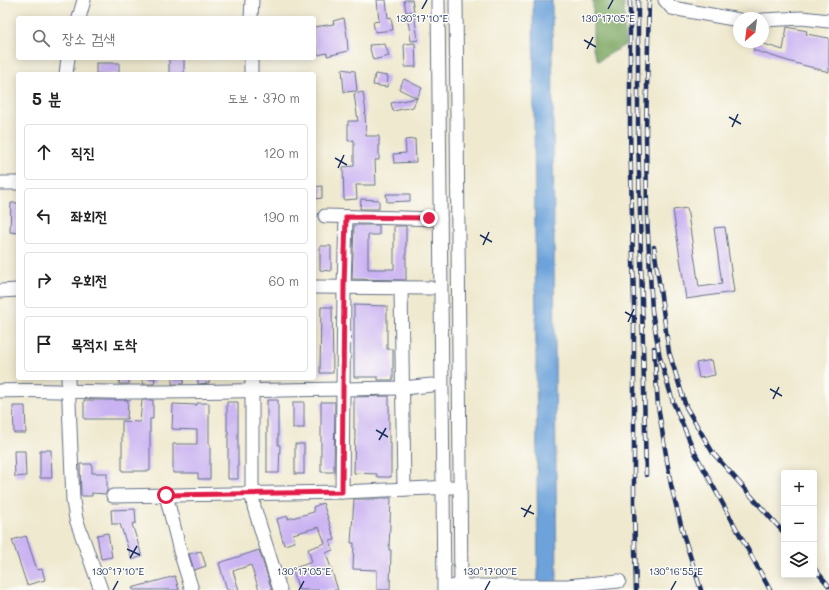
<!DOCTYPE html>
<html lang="ko">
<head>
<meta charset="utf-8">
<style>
  body { margin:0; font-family:Mali,"Poor Story",sans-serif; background:#f2f2f2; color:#222 }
  .controls { position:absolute; right:12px; bottom:12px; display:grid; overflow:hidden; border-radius:4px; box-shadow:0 2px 10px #0003 }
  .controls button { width:36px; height:36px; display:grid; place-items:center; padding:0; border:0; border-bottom:1px solid #e0e0e0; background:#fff; color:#222; font:20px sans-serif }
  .compass { position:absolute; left:733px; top:12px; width:36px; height:36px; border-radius:50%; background:#fff; box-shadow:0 2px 10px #0003; rotate:208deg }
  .stop { position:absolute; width:12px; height:12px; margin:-9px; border:3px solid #e11d48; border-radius:50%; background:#fff }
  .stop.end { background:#e11d48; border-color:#fff; box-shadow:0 1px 4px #0008 }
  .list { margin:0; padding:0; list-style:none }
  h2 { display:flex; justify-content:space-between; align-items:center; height:52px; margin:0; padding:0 16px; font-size:17px }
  h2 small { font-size:13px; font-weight:400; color:#767676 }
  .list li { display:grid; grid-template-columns:26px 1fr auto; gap:12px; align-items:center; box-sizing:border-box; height:56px; margin:0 8px 8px; padding:0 8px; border:1px solid #e0e0e0; border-radius:4px }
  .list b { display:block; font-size:15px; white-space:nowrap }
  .list em { font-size:13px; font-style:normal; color:#767676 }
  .icon { flex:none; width:22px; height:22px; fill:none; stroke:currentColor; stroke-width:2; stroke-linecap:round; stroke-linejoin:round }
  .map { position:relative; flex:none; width:829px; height:590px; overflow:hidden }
  .search { position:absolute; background:#fff; box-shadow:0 2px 10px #0003; left:16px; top:16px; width:300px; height:44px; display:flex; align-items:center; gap:10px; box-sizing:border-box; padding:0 14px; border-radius:4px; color:#767676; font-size:15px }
  .panel { position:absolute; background:#fff; box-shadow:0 2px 10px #0003; left:16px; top:72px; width:300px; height:308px; border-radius:4px }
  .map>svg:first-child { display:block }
</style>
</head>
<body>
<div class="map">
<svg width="829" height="590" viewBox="0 0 829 590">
  <rect width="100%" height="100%" fill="#fdfcf7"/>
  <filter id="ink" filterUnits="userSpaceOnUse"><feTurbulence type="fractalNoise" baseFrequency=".025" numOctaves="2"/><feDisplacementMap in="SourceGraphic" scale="8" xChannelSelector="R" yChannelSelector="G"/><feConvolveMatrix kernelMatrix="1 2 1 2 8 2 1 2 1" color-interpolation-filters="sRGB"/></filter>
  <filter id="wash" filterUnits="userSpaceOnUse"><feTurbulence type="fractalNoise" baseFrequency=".012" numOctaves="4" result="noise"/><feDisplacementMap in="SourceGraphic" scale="16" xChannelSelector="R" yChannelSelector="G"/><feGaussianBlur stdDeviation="0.9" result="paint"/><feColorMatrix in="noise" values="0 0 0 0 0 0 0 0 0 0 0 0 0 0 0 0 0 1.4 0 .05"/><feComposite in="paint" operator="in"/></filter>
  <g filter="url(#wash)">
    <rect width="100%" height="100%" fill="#efe9cf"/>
    <path fill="#7ba660" stroke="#4b6a5f" d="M593 0H624L625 45 598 61 593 49Z"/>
    <path fill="#6da3da" stroke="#44699c" d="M533 0H552L557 590H538Z"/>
    <g id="blocks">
      <g fill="#cab3f2">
        <path d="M377 0H386L388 18 391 17 393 30 375 32 373 22 379 21Z"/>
        <path d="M404 0H412L414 11 406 12Z"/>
        <path d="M414 13 418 40 411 41 407 14Z"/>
        <path d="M344 18 347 36 348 51 327 56V53L318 55 317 48 314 49V27L334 24 333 21Z"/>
        <path d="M787 27 807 31 806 34 829 38V72L791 62 753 50 756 42H758L783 50Z"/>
        <path d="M415 43 416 67H405L404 44Z"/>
        <path d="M385 44 389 56 373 60 369 45Z"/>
        <rect x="169" y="58" width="15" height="16"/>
        <rect x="96" y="63" width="23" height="11"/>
        <path d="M342 69 355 71 357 91 344 92Z"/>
        <path d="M375 74 388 76 387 87 373 85Z"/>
        <path d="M404 79 422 88 417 98 399 89Z"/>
        <path d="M363 92 366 113H365L366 136H379V160H375L376 185H356L357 199 344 200 343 167 354 166V140L348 141V121H358L354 94Z"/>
        <path d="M417 98 413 107 393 111 391 103Z"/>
        <path d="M415 139 416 162 394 163 393 154 406 153 405 140Z"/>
        <path d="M322 186V198L314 199V187Z"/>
        <path d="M386 194H410V201L387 202Z"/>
        <path d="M361 199 379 200V209H360Z"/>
        <path d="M11 203H18V233L10 232Z"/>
        <path d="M687 208 699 287 722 284 714 228 725 227 734 292 686 299 673 210Z"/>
        <path d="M354 225H379V235H368V269H394V226H406V280L352 279Z"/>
        <path d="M320 246H331V271L320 270Z"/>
        <path d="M354 305 387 306V349H393V380H378V377H354Z"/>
        <path d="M321 307H332L333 373H320Z"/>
        <path d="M712 360 715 375 699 378 696 363Z"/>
        <path d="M120 378H129V384H119Z"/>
        <path d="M143 378H155L154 384H143Z"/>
        <path d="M172 378H184L183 384H172Z"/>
        <path d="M198 378H210L209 383 198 384Z"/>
        <path d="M389 396V443H391V477H377V474L354 473 355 429H354V397Z"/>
        <path d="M84 400H128L127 419H84Z"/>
        <path d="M142 400H153V419H150V471H122V421L140 422Z"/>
        <path d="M267 400H278V445H280L279 473H267Z"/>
        <path d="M227 402H238V479H228V431H227Z"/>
        <rect x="293" y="402" width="11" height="26"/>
        <path d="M321 402H335L334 472H321Z"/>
        <path d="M197 403H209V444H210V479H198V473H173V444H197V430L172 429 173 404 197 405Z"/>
        <path d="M13 406H25L26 433H14Z"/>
        <rect x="295" y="444" width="9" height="30"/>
        <path d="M40 450H51L52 478H40Z"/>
        <path d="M14 451H25L26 476 15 477Z"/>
        <path d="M80 464H92V473H107V491L106 494 92 493V496H81Z"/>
        <path d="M381 498H391L389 550H391L390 590H377V570L353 569 354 543H351L354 499H381Z"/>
        <path d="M323 503 335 540 330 541 333 550 326 553 338 590H299L292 569 312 562 308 549 325 543 319 527 293 534 295 542 284 545 277 519 288 516V519L314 512 313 507Z"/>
        <path d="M135 509 136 523 132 524 142 556 132 560 120 524H112L111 510Z"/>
        <path d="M108 533 112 557 101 559 97 535Z"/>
        <path d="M26 536 37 570 42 569 45 580 27 585 12 540Z"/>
        <path d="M259 550 272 590H259L251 565 233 571 239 590H227L219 563Z"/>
        <path d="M201 551 206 566 194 570 189 554Z"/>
        <path d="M175 576 179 590H133L132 588Z"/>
      </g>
    </g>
  </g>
  <g filter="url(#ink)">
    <use href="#blocks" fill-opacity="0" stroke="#657086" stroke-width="1"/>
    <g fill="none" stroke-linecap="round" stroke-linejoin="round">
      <defs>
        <g id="minor">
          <path d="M438 0 444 590"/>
          <path d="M456 0 461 590"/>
          <path d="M665 0 672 8 739 20"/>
          <path d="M79 18 84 0"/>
          <path d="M251 18 252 0"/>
          <path d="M763 20 802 18 829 21"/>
          <path d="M251 58V74"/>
          <path d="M66 74 68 58"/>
          <path d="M0 183H18"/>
          <path d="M325 216 440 219"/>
          <path d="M314 287 430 288"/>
          <path d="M401 288 404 489"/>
          <path d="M0 291 18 290"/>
          <path d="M68 378 73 501 76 519 101 590"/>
          <path d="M252 378V494L254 507 280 590"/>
          <path d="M0 391C44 389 87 393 130 392 221 392 312 389 403 388L432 385"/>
          <path d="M342 492 344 287 346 217"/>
          <path d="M166 495 180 551 192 590"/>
          <path d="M113 496 342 492 452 487"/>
          <path d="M454 586H567L619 581"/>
        </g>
      </defs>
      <use href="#minor" stroke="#657086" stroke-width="15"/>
      <use href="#minor" stroke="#fff" stroke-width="13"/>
      <defs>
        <g id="rail">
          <path d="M630 0V128L634 304V502L636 590"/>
          <path d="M638 0V128L646 475"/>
          <path d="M649 0 646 131 647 216 652 311 660 358 673 402 695 453 770 590"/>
          <path d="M654 247 669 352 686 407 713 453 784 533"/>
          <path d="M654 348 658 406 671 485 684 537 701 590"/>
          <path d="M814 568 829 586"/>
        </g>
      </defs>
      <use href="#rail" stroke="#1b2f5e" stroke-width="4.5"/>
      <use href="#rail" stroke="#fdfcf7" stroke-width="3" stroke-dasharray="9" stroke-linecap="butt"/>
    </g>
  </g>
  <g fill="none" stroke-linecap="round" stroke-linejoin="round" filter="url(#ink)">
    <path stroke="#e11d48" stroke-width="5" d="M166 495 342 492 344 287 346 217 429 218"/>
  </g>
  <path fill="none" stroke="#1b2f5e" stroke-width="1.5" d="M422 9 427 0M608 9 613 0M584 40 596 47M587 49 593 37M729 117 741 124M732 127 738 114M335 158 347 165M338 168 344 155M480 235 492 242M483 245 489 232M625 312 637 319M628 322 634 309M770 389 782 396M773 399 779 387M376 430 388 437M379 440 386 428M521 508 534 514M524 517 531 505M127 549 140 555M130 558 137 546M113 590 118 581M299 590 304 581M485 590 490 581M671 590 676 581"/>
  <g font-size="10" text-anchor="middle" fill="#1b2f5e" stroke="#fdfcf7" stroke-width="3" stroke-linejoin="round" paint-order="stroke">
    <text x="422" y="22">130°17'10"E</text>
    <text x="608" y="22">130°17'05"E</text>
    <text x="118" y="575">130°17'10"E</text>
    <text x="304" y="575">130°17'05"E</text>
    <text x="490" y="575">130°17'00"E</text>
    <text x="676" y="575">130°16'55"E</text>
  </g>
</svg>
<div class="controls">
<button>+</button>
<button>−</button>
<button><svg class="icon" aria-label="layers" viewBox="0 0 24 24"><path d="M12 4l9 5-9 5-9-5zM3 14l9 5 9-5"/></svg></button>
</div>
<svg class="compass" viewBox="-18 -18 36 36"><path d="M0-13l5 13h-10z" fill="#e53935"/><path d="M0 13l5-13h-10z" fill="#767676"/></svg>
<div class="stop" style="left:166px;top:495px"></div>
<div class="stop end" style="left:429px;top:218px"></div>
<div class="search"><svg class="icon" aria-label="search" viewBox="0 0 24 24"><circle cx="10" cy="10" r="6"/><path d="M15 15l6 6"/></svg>장소 검색</div>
<section class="panel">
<h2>5 분<small>도보 · 370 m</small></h2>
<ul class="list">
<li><svg class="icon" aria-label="ahead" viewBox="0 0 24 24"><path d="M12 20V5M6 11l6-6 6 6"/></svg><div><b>직진</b></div><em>120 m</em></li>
<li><svg class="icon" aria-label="left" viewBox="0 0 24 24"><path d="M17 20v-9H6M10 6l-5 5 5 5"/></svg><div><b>좌회전</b></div><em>190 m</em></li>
<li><svg class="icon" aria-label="right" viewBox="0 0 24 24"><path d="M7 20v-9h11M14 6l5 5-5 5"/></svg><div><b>우회전</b></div><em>60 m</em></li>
<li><svg class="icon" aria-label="arrive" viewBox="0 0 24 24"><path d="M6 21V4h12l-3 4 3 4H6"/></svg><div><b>목적지 도착</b></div></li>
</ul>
</section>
</div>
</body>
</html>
